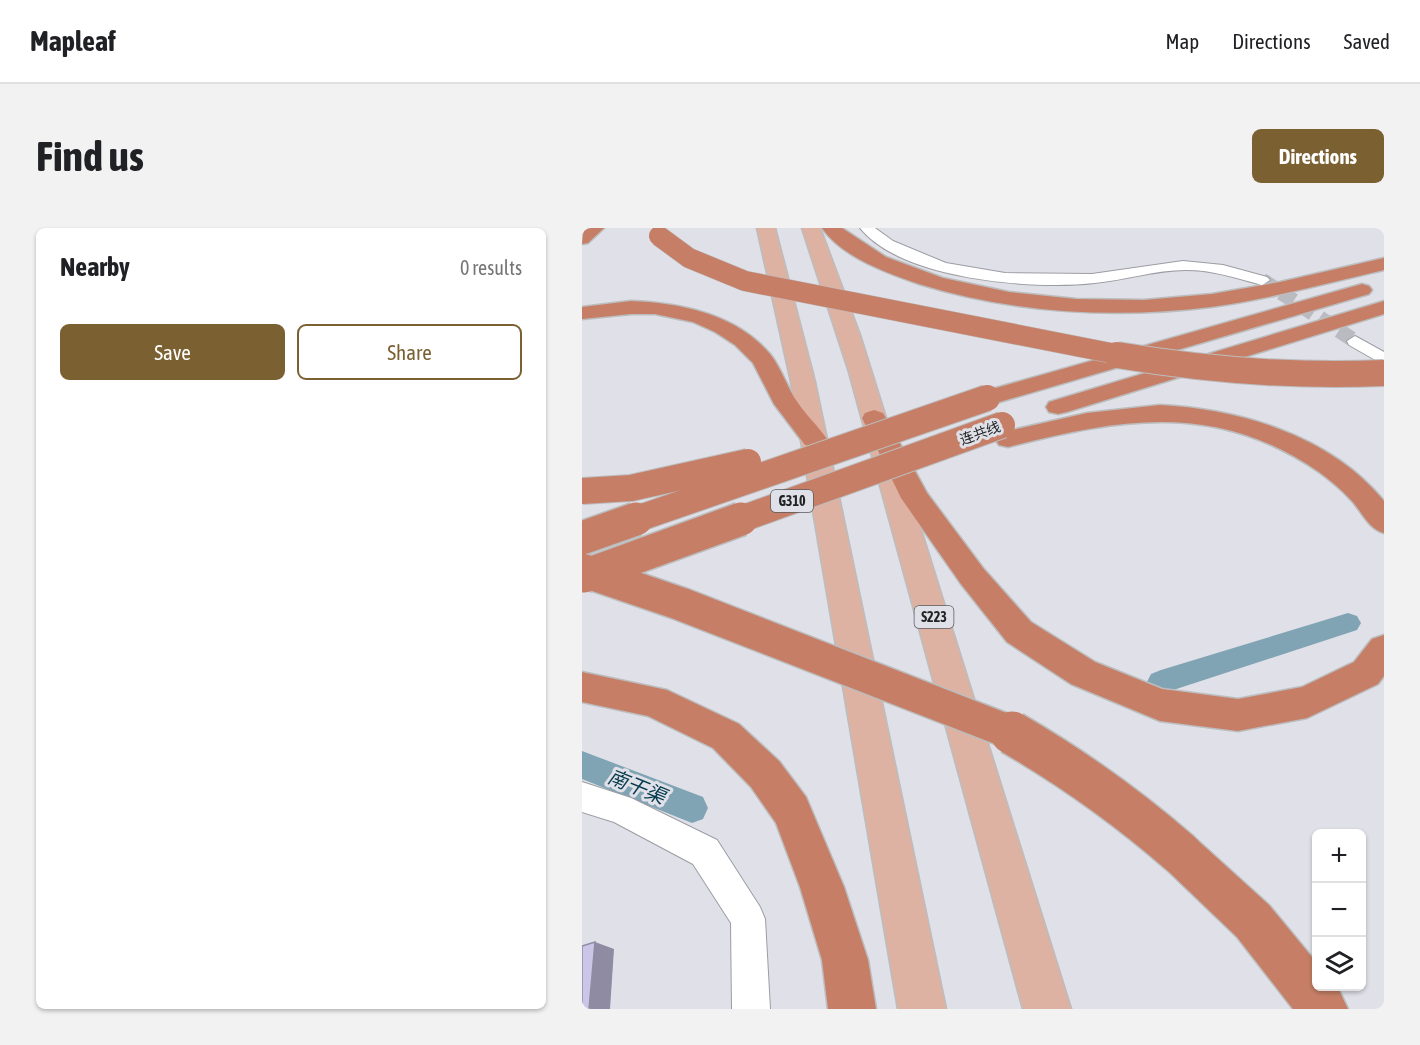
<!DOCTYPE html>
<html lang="en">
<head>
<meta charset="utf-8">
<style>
  body { margin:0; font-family:"Asap Condensed","Noto Sans SC",sans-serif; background:#f2f2f2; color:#202124 }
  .controls { position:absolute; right:18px; bottom:18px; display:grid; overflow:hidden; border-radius:9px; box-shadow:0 2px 4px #0004 }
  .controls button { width:54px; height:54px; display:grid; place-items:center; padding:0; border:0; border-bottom:2px solid #e0e0e0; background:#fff; color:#202124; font:30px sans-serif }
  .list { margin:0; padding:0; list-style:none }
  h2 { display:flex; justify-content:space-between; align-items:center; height:78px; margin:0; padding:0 24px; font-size:26px }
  h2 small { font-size:20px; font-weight:400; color:#757577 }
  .actions { display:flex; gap:12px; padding:18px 24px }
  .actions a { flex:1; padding:14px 0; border:2px solid #7b6032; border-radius:9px; text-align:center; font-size:21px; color:#7b6032 }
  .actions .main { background:#7b6032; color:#fff }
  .icon { flex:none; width:33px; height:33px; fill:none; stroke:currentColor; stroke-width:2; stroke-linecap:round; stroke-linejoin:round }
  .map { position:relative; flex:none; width:802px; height:781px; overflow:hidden; border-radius:9px }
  header { display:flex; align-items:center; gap:36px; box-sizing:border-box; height:84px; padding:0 30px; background:#fff; border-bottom:2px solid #e0e0e0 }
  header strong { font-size:28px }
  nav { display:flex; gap:33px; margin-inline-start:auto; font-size:21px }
  .intro { display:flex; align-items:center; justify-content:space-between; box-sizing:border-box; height:144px; padding:0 36px }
  h1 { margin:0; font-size:42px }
  .button { padding:15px 27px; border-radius:9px; background:#7b6032; color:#fff; font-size:21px; font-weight:700 }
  main { display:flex; gap:36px; padding:0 36px }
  aside { flex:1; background:#fff; border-radius:9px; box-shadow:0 2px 4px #0004 }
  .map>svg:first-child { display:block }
</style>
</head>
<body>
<header>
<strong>Mapleaf</strong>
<nav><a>Map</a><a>Directions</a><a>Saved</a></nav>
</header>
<div class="intro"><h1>Find us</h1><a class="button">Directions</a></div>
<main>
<aside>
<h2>Nearby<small>0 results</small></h2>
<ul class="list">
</ul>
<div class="actions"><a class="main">Save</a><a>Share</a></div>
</aside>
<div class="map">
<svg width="802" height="781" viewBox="0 0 802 781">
  <rect width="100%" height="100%" fill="#e0e0e8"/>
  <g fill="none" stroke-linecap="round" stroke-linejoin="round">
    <g fill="#80a4b4" fill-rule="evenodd">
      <path d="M766 385 775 388 779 395 775 402 579 466 569 462 565 454 569 446 579 442Z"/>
      <path d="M0 523 121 569 126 580 121 591 110 595 0 551Z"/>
    </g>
    <path stroke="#babac1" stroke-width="15" stroke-dasharray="15 8" stroke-linecap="butt" d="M680 52 773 113"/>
    <defs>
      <g id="street">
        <path d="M278 0H293L311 13 364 35 423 45 510 46 601 33 641 37 685 49 688 52 680 57C654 50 631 42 604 42 573 42 544 52 513 55 451 62 320 52 278 0Z"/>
        <path d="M773 108 802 124V137L767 117 765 113Z"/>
        <path d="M0 554 49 570 135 612 178 679 183 691 188 781H150L149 695 111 636 32 594 0 584Z"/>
      </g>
      <g id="primary">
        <path d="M175 0H193L233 154 364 781H316L209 154Z"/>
        <path d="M220 0H238L278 107 489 781H441L267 144Z"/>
      </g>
      <g id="highway">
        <path d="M2 0H22L6 15 0 16Z"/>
        <path d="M240 0H260L304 29 361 50 427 64 494 71 562 72 630 66 698 54 802 30V42C745 55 688 71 629 79 533 91 431 85 337 56 305 45 260 29 240 0Z"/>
        <path d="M780 56 787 58 790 62 787 66 414 175 405 177 396 175 393 170 396 165Z"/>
        <path d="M49 73C99 75 154 86 188 126 200 141 205 160 216 175 225 188 236 198 245 211L241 217 232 219 223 217 192 176 171 135 153 117 133 104 111 94 73 86H49L0 91V79Z"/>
        <path d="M802 73V86L485 184 476 186 467 184 464 179 467 174Z"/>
        <path d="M578 177C658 181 749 208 802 273V305C786 301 780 283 768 271 759 261 748 252 737 244 634 173 539 190 426 219L417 217 413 211 417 205 505 185Z"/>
        <path d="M292 182 301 185 304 190 345 265 401 340 449 394 513 434 580 461 656 471 720 459 772 434 790 411 802 407V448L796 456 725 490 656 503 578 493 489 456 425 414 379 356 319 270 280 190 283 185Z"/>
        <path d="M0 444 85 462 157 496 197 533 224 569 262 659 286 732 294 781H246L240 732 218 659 194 595 169 559 131 520 66 488 0 474Z"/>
        <path d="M598 604 613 610 687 677 734 734V758H755L766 781H711L655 709 583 640 577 625 583 610Z"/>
      </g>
    </defs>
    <use href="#street" stroke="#9c9da4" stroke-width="2"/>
    <use href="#primary" stroke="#bcbdbe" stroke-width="3"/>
    <use href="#highway" stroke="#bcbdbe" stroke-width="3"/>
    <use href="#street" fill="#fff" fill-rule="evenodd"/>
    <use href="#primary" fill="#ddb2a3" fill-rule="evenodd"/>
    <use href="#highway" fill="#c67f66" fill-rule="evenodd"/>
    <defs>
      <path id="highway-bridge-far3" d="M77 8 107 30 163 53 544 128"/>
      <g id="highway-bridge-far2">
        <path d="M535 127C624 142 712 149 802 145"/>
        <path d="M0 263 49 260 166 234"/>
        <path d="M49 293 405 170"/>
        <path d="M154 293 420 197"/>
      </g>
      <g id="highway-bridge-far1">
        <path d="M0 310 54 291"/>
        <path d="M0 342 99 376 433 506"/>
        <path d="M2 348 159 291"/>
      </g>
      <path id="highway-bridge" d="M430 505C492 541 544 578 598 625"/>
    </defs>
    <use href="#highway-bridge-far3" stroke="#bcbdbe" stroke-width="21" stroke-linecap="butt"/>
    <use href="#highway-bridge-far2" stroke="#bcbdbe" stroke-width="28" stroke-linecap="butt"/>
    <use href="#highway-bridge-far1" stroke="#bcbdbe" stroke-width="36" stroke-linecap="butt"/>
    <use href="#highway-bridge" stroke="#bcbdbe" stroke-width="46" stroke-linecap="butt"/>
    <use href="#highway-bridge-far3" stroke="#c67f66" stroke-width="20"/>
    <use href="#highway-bridge-far2" stroke="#c67f66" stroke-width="26"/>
    <use href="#highway-bridge-far1" stroke="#c67f66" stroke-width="33"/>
    <use href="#highway-bridge" stroke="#c67f66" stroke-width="43"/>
  </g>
  <path fill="#8e8ba2" d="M13 714 32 721 28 781H7Z"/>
  <path fill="#cbc6e7" stroke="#8e8ba2" stroke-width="1.5" d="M13 714 7 781H0V718Z"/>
  <g text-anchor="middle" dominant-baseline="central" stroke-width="6" stroke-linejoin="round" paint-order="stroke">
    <g font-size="14" fill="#212225" stroke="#e0e0e8">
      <text transform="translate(398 205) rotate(-20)">连共线</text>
    </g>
    <g fill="#e0e0e8" stroke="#5a5b60" stroke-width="1.5">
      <rect x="189" y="262" width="42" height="22" rx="4.5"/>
      <rect x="332.5" y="378" width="39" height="22" rx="4.5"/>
    </g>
    <g font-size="14" font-weight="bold" fill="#212225">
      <text x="210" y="273">G310</text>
      <text x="352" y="389">S223</text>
    </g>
    <g font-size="20" font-style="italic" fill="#033a4c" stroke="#e0e0e8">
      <text transform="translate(55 558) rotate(22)">南干渠</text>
    </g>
  </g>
</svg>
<div class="controls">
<button>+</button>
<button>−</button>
<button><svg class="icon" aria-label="layers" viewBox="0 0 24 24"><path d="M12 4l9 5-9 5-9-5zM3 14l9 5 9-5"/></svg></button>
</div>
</div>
</main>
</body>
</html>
